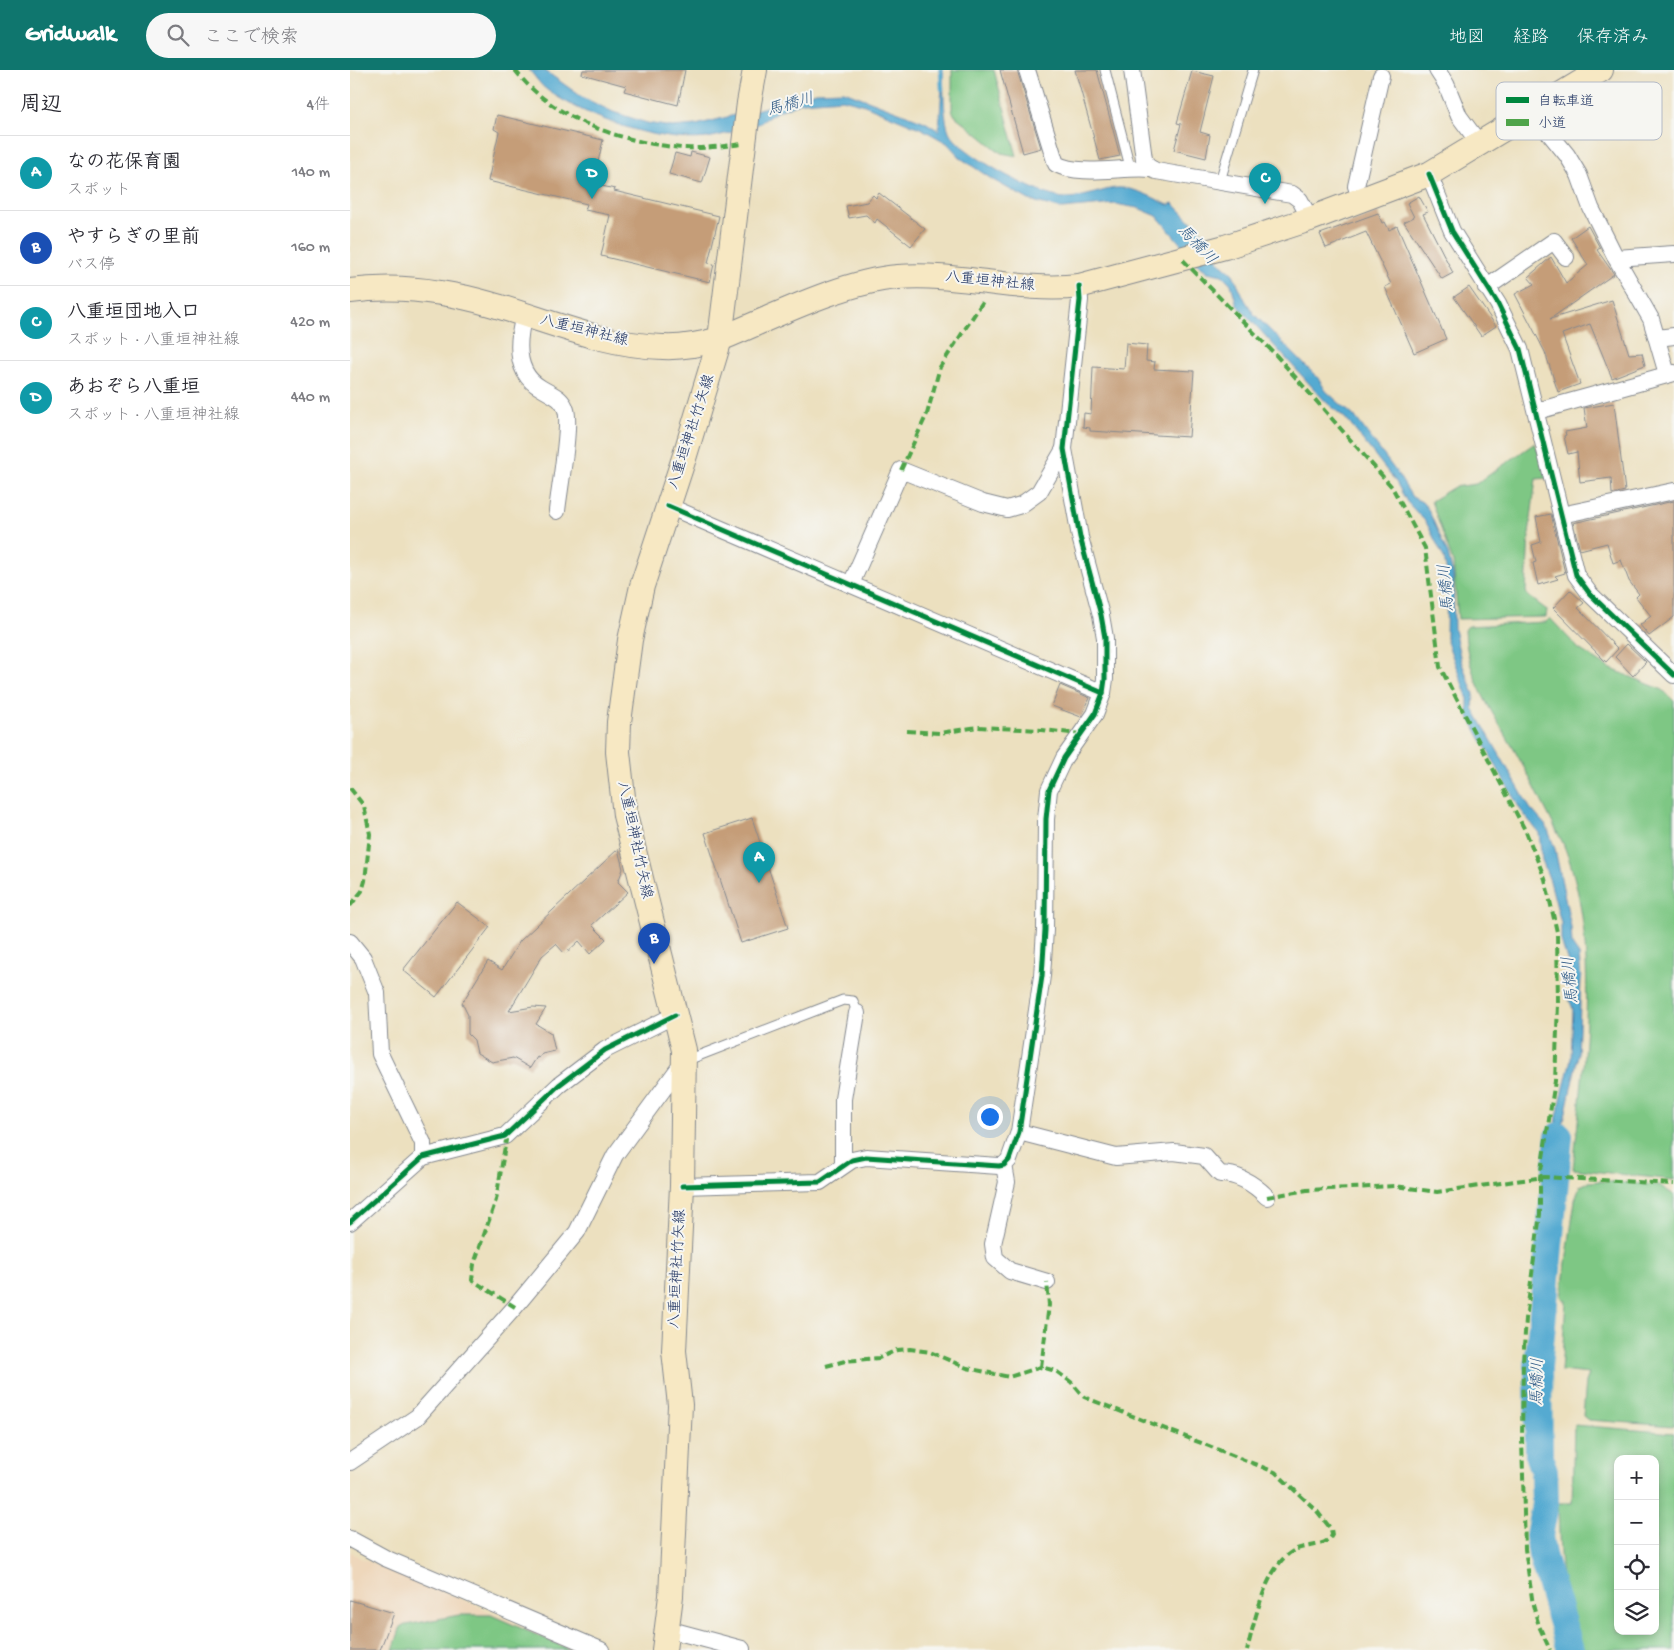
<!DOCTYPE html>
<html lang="ja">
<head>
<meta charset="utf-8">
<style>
  body { margin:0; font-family:"Gochi Hand","Klee One",sans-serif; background:#f7f7f7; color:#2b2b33 }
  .controls { position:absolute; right:15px; bottom:15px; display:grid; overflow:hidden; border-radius:10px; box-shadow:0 2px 8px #0003 }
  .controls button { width:45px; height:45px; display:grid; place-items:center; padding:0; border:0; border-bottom:1px solid #e1e1e2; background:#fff; color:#2b2b33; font:25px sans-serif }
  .you { position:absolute; left:639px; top:1046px; width:18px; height:18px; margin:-12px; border:4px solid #fff; border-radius:50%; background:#1a73e8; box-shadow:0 0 0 8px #1a73e833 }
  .badge { display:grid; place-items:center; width:32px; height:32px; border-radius:50%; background:#0f766e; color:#fff; font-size:16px; font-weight:700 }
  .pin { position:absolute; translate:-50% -41px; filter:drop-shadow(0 1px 2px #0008) }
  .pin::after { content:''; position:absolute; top:26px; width:18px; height:15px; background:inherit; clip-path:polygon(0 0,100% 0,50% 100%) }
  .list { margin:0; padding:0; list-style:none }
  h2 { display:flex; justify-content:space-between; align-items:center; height:65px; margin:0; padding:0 20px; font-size:21px }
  h2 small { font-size:16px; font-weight:400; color:#7c7c81 }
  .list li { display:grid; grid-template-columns:32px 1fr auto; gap:15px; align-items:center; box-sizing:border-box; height:75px; padding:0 20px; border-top:1px solid #e1e1e2 }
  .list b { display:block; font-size:19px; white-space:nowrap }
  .list p { margin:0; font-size:16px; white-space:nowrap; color:#7c7c81 }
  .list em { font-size:16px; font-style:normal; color:#7c7c81 }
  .icon { flex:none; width:28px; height:28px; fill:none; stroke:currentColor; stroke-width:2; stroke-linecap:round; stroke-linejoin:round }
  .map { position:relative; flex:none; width:1324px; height:1580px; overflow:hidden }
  header { display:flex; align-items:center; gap:30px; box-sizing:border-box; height:70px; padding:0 25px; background:#0f766e; color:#fff }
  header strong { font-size:24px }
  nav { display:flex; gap:28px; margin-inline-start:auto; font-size:18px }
  .search { width:350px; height:45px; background:#f7f7f7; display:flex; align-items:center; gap:12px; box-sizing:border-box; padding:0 18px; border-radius:28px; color:#7c7c81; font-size:19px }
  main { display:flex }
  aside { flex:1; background:#fff }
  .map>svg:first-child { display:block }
</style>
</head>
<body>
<header>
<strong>Gridwalk</strong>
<div class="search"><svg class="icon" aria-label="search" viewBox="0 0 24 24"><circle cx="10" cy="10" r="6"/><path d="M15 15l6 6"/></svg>ここで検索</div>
<nav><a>地図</a><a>経路</a><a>保存済み</a></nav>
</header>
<main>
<aside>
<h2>周辺<small>4件</small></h2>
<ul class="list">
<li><span class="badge" style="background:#0f9aa8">A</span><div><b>なの花保育園</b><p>スポット</p></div><em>140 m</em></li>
<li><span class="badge" style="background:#1a4fb4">B</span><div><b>やすらぎの里前</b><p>バス停</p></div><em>160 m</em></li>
<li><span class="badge" style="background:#0f9aa8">C</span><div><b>八重垣団地入口</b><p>スポット · 八重垣神社線</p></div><em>420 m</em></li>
<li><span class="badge" style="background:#0f9aa8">D</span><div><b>あおぞら八重垣</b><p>スポット · 八重垣神社線</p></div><em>440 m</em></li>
</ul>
</aside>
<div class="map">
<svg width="1324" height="1580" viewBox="0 0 1324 1580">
  <rect width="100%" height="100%" fill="#f6f6f2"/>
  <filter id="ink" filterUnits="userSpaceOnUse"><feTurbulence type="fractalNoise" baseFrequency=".02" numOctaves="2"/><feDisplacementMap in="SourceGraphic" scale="10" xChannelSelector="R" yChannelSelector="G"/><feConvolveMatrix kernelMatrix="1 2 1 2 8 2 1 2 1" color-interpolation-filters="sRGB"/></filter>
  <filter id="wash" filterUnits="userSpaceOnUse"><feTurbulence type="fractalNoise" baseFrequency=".0096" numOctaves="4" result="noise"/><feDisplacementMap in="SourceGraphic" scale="20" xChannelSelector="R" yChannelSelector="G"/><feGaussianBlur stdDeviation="1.12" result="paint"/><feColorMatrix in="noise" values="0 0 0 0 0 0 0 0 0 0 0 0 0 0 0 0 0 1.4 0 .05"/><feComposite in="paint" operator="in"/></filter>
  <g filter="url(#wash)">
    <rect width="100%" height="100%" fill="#ece0bf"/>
    <path fill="#eed7bb" d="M0 1481 10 1488 93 1521 226 1580H0Z"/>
    <g fill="#7ec784" stroke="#4c7b71" fill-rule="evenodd">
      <path d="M602 0H644L667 86 651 83 605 46 602 40Z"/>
      <path d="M1185 373 1198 408 1186 409 1179 464 1176 521 1177 525 1197 540 1196 547 1108 549 1103 492 1081 431 1104 417 1126 414Z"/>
      <path d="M1200 548 1229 579 1259 598 1313 620 1324 631V1110L1223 1099C1233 1000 1251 875 1216 781 1213 771 1207 763 1203 754 1191 730 1179 706 1166 683 1143 642 1117 610 1115 560L1118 556 1196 552Z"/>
      <path d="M1249 1111 1309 1115 1324 1125V1356L1238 1350 1233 1346 1236 1312 1239 1304 1211 1301 1216 1231 1211 1227 1225 1130 1230 1116 1239 1112Z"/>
      <path d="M1224 1355 1324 1363V1580H1234C1209 1536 1210 1484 1208 1435V1433H1222ZM1268 1389H1305V1561H1268Z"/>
      <path d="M109 1545H141L221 1580H43L51 1556Z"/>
    </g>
    <g fill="#55aad1" stroke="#386c98">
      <path d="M179 0H194L232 27 263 42 297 53 322 57 346 55 397 42 394 59C382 62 369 66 357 68 310 74 235 47 197 20 190 15 185 6 179 0Z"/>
      <path d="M593 1C594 17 593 54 601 65 614 85 693 129 716 128 732 128 746 122 760 119 779 114 802 127 818 135L823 133 866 177 840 185 807 146 788 138 765 134 712 139 679 130 643 110 612 89 597 73 572 59 512 34 492 29 452 32 426 42 410 53 397 59 399 42 466 22 494 21 575 52 589 61Z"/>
      <path d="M867 181 868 191 883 204 895 230 904 244 968 308 976 321 1006 348 1047 403 1062 427 1072 432 1078 439 1098 484 1103 505 1104 559 1111 591 1124 624 1123 638 1180 738 1197 757 1205 779 1221 857 1222 875 1229 885 1231 908 1228 986 1212 1060 1207 1103H1202L1207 1046 1221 989 1223 939 1219 929 1222 918V904L1211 871V853L1200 811 1192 790 1189 763 1170 739 1118 645V629L1096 569 1097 504 1094 488 1076 452 1057 432 1046 412 996 349 976 332 887 235 881 214 872 205 858 202 842 190Z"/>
    </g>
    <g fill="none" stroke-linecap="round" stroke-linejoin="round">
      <path stroke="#55aad1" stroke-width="4.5" d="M591 0 592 19"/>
      <path stroke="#55aad1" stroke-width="28" d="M1209 1066 1188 1297 1189 1387 1194 1401 1195 1434 1189 1466 1192 1485 1220 1580"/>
    </g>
    <g id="blocks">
      <g fill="#c59d78">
        <path d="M233 0H335L328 35 274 21 276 16 232 4Z"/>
        <path d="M650 0H667L691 78 673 83Z"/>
        <path d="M725 0H747L770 86 750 90Z"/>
        <path d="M842 1 864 6 850 62 860 65 856 88 824 80 831 54 827 53Z"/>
        <path d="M147 45 253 70 243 114 265 119 264 121 369 146 358 193 364 194 360 212 251 186 260 145 235 140 237 134 138 111 149 62 144 59Z"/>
        <path d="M341 82 360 87 352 113 319 104 325 83 340 87Z"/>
        <path d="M529 123 575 159 561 176 527 149 525 153 516 145 499 148 496 136 517 132 523 125 526 128Z"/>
        <path d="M1069 126 1078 142 1073 144 1103 203 1092 209 1054 152 1064 147 1057 133Z"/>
        <path d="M1028 143 1032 153 1035 152 1039 160 1047 156 1096 269 1064 283 1035 217 1041 214 1016 162 976 178 970 164Z"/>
        <path d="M1238 156 1250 178 1247 180 1264 204 1200 249 1262 230 1279 284 1292 283 1295 295 1262 308 1240 254 1212 264 1230 314 1208 322 1195 282 1165 224 1184 214 1178 207 1201 187 1216 213 1238 195 1221 168Z"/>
        <path d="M1119 217 1146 256 1131 266 1104 227Z"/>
        <path d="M776 273 797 275 796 291 805 292 804 299 844 301 839 367 740 361V358L733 357 734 343 741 344 743 297 774 299Z"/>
        <path d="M1264 333 1275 421 1262 424 1261 408 1230 412 1227 382 1218 384 1214 366 1216 365 1215 362 1237 358 1234 338Z"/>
        <path d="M1324 431V547L1299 566 1290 555 1301 546 1286 527 1289 524 1279 511 1271 490 1263 493 1257 473 1230 480 1223 453Z"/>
        <path d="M1201 444 1215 503 1205 506 1208 509 1188 515 1183 493 1186 492 1182 475 1191 472 1186 447Z"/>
        <path d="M1220 520 1234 533 1228 538 1268 579 1256 592 1203 538Z"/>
        <path d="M1277 574 1296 592 1283 606 1265 587Z"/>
        <path d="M710 615 740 628 731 647 702 636Z"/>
        <path d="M402 748 438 858 391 873 355 763Z"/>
        <path d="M268 779 273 799 268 812 278 822 242 855 256 869 240 884 229 871 215 884 206 874 192 886 159 941 183 937 196 938 186 954 201 963 205 981 192 984 189 988 187 987 180 998 163 988 142 992 127 983 124 970 118 964V945L112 933 138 891 152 900 170 871Z"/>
        <path d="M107 832 140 857 86 927 53 900Z"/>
        <path d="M0 1530 44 1543 30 1580H0Z"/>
      </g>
    </g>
  </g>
  <g filter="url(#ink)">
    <use href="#blocks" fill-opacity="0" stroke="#84888e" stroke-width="1"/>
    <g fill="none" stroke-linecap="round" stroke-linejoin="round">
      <defs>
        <g id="lane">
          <path d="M755 0 780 97"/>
          <path d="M870 111 903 0"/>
          <path d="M335 991 493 930 503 931 507 943"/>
        </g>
        <g id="street">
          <path d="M677 0 706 94C731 107 773 96 802 99"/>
          <path d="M782 0 794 89 798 97 806 101 942 124 950 130 960 149"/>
          <path d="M1087 0 1096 14 1109 46 1129 73"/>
          <path d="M1182 42 1217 85 1229 105 1241 138 1266 188 1324 184"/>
          <path d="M1079 104 1102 161 1148 234 1170 279 1226 505 1240 524 1324 605"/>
          <path d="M1011 130 1006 116 1031 6"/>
          <path d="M1266 188 1301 249 1317 304"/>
          <path d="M1136 218 1204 171 1216 187"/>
          <path d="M174 245C167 271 164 303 191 318 202 325 212 327 216 340 221 356 209 421 207 441"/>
          <path d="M1307 268 1324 266"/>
          <path d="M1187 341 1324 303"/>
          <path d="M318 436 753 623"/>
          <path d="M1211 445 1324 421"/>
          <path d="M501 514 551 400 633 433 657 439 671 435 689 422 714 379"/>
          <path d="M0 872 13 888 27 923 30 984 73 1073V1087"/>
          <path d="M669 1062 766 1087 824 1082 854 1086 870 1104C889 1104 904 1114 917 1127"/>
          <path d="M493 1095V1029L507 943"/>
          <path d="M654 1095 657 1112 643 1174 645 1188 660 1201 697 1212"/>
          <path d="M332 1116 470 1112 502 1090 516 1087 649 1096 654 1095 659 1090 669 1062 692 906 695 860 696 749 699 720 714 688 745 644 753 623 755 609V568L751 545 730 467 714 379 730 230 729 216"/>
          <path d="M0 1152 73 1087 155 1066 209 1015 255 980 325 945"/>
          <path d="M0 1392 67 1347 165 1237 227 1162 265 1085 334 991"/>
          <path d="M0 1469 35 1488 251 1580"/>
          <path d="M317 1559 392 1579"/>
        </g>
        <g id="secondary">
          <path d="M0 221C30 217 61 218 91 223 166 234 236 275 313 277 332 278 352 274 370 269 421 248 494 211 548 207 609 202 669 223 729 216L875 177 960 149 1079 104 1251 0"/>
          <path d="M314 1580 321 1526 330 1335 324 1281 332 1116 334 980 275 745 268 682 269 652 280 570 292 516 335 385 370 269 399 33 405 0"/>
        </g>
      </defs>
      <use href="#lane" stroke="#84888e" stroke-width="11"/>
      <use href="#street" stroke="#84888e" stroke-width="18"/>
      <use href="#secondary" stroke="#84888e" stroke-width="26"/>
      <use href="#lane" stroke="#fff" stroke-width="9"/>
      <use href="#street" stroke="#fff" stroke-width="16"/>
      <use href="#secondary" stroke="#f7e8c3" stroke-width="24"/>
      <g stroke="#4fa44a" stroke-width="4" stroke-dasharray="8 4" stroke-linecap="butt">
        <path d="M165 0C203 50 272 72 332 78 353 79 373 76 394 74"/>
        <path d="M833 190 924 283 1042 417 1075 478 1090 597 1176 762 1195 809 1207 862 1208 934 1205 1011 1190 1107V1144L1176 1249 1173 1292 1172 1369 1175 1479 1183 1535 1189 1556 1200 1580"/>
        <path d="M551 400 577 344 590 297 634 230"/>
        <path d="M557 661 590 663 628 657 692 660 731 664"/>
        <path d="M0 718 14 736 20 764 15 811 12 821 0 836"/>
        <path d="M155 1066 156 1070 146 1130 124 1194 122 1210 165 1237"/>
        <path d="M917 1127 957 1120 1045 1116 1087 1122 1194 1107 1324 1114"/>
        <path d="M476 1296 495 1291 529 1288 547 1280 560 1279 580 1282 617 1298 659 1307 691 1297 706 1301 721 1312 734 1327 925 1402 966 1440 981 1459 982 1465C977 1476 958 1475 947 1479 916 1492 905 1550 897 1580"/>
        <path d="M691 1297 699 1235 697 1212"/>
      </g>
      <defs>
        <g id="cycleway">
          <path d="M1079 104 1102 161 1148 234 1170 279 1226 505 1240 524 1324 605"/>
          <path d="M318 436 753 623"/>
          <path d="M332 1116 470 1112 502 1090 516 1087 649 1096 654 1095 659 1090 669 1062 692 906 695 860 696 749 699 720 714 688 745 644 753 623 755 609V568L751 545 730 467 714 379 730 230 729 216"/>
          <path d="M0 1152 73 1087 155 1066 209 1015 255 980 325 945"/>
        </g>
      </defs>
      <use href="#cycleway" stroke="#f6f6f2" stroke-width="8"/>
      <use href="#cycleway" stroke="#00873e" stroke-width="5"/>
    </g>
  </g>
  <g text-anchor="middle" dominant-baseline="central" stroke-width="4" stroke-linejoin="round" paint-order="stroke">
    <g font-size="15" fill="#1b2f5e" stroke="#f6f6f2">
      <text transform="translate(640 212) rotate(6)">八重垣神社線</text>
      <text transform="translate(234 261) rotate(14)">八重垣神社線</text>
      <text transform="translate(342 362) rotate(-72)">八重垣神社竹矢線</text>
      <text transform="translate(284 770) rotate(78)">八重垣神社竹矢線</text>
      <text transform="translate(328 1199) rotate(-87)">八重垣神社竹矢線</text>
    </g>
    <g font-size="16" font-style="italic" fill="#2f5a86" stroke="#f6f6f2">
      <text transform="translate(441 36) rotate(-15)">馬橋川</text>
      <text transform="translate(846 176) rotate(47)">馬橋川</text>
      <text transform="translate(1098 518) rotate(-95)">馬橋川</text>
      <text transform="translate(1222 910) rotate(-96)">馬橋川</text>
      <text transform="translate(1189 1312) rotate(-89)">馬橋川</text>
    </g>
  </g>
  <rect x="1146" y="12" width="166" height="58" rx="8" fill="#f6f6f2" stroke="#b4bac6" stroke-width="1"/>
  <rect x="1156" y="27" width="23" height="6" fill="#00873e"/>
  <rect x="1156" y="49" width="23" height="7" fill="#4fa44a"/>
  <g font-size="14" fill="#1b2f5e">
    <text x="1188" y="35">自転車道</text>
    <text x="1188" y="57">小道</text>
  </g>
</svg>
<div class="controls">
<button>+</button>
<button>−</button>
<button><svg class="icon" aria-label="locate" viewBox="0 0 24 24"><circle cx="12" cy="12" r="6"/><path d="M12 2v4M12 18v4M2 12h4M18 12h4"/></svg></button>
<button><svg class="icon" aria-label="layers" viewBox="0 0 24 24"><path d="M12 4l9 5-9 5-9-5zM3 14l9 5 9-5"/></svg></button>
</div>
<div class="you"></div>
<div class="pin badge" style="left:409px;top:813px;background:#0f9aa8">A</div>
<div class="pin badge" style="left:304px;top:894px;background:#1a4fb4">B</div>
<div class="pin badge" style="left:915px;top:134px;background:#0f9aa8">C</div>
<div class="pin badge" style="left:242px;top:129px;background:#0f9aa8">D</div>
</div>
</main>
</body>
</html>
